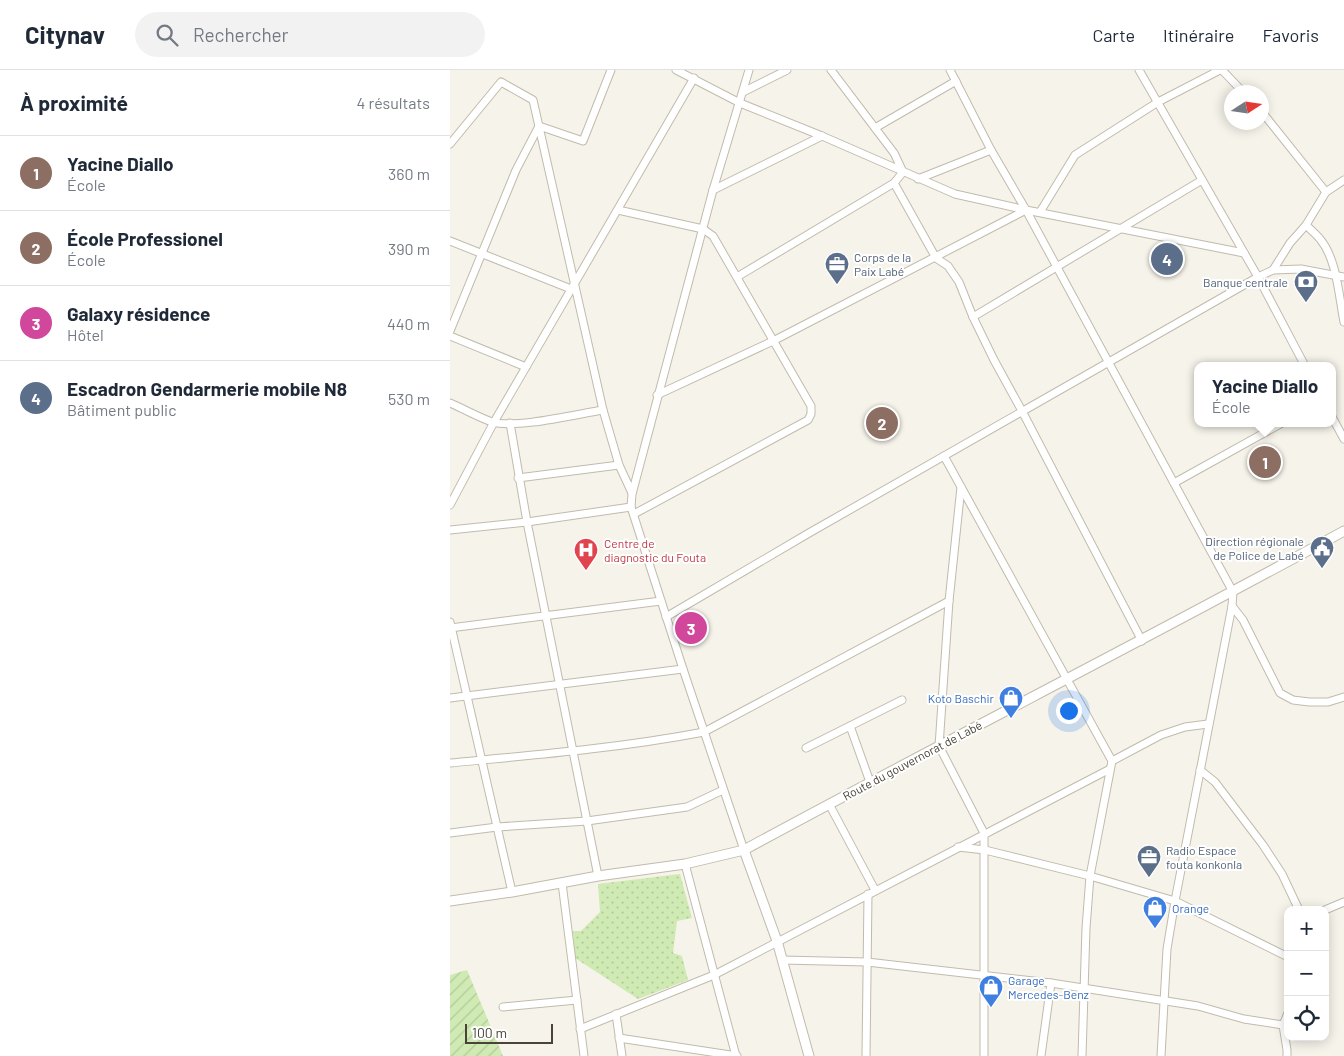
<!DOCTYPE html>
<html lang="fr">
<head>
<meta charset="utf-8">
<style>
  body { margin:0; font-family:Barlow,sans-serif; background:#f2f2f3; color:#1f2937 }
  .controls { position:absolute; right:15px; bottom:15px; display:grid; overflow:hidden; border-radius:10px; box-shadow:0 2px 12px #0003 }
  .controls button { width:45px; height:45px; display:grid; place-items:center; padding:0; border:0; border-bottom:1px solid #e0e1e3; background:#fff; color:#1f2937; font:25px sans-serif }
  .compass { position:absolute; left:774px; top:15px; width:45px; height:45px; border-radius:50%; background:#fff; box-shadow:0 2px 12px #0003; rotate:78deg }
  .scale { position:absolute; left:15px; bottom:12px; width:88px; box-sizing:border-box; padding-left:5px; border:2px solid #4a4438; border-top:0; font-size:14px; line-height:18px; white-space:nowrap; color:#4a4438; -webkit-text-stroke:4px #fff; paint-order:stroke }
  .you { position:absolute; left:618px; top:640px; width:18px; height:18px; margin:-12px; border:4px solid #fff; border-radius:50%; background:#1a73e8; box-shadow:0 0 0 8px #1a73e833 }
  .badge { display:grid; place-items:center; width:32px; height:32px; border-radius:50%; background:#0f766e; color:#fff; font-size:16px; font-weight:700 }
  .pin { position:absolute; translate:-50% -50%; border:2px solid #fff; box-shadow:0 1px 5px #0006 }
  .popup { position:absolute; left:744px; top:292px; width:142px; height:65px; box-sizing:border-box; display:grid; place-content:center; border-radius:10px; background:#fff; filter:drop-shadow(0 1px 4px #0005); font-size:16px; white-space:nowrap; color:#747a83 }
  .popup b { font-size:19px; color:#1f2937 }
  .popup::after { content:''; position:absolute; left:50%; top:100%; margin-left:-10px; border:10px solid transparent; border-top-color:#fff }
  .list { margin:0; padding:0; list-style:none }
  h2 { display:flex; justify-content:space-between; align-items:center; height:65px; margin:0; padding:0 20px; font-size:21px }
  h2 small { font-size:16px; font-weight:400; color:#747a83 }
  .list li { display:grid; grid-template-columns:32px 1fr auto; gap:15px; align-items:center; box-sizing:border-box; height:75px; padding:0 20px; border-top:1px solid #e0e1e3 }
  .list b { display:block; font-size:19px; white-space:nowrap }
  .list p { margin:0; font-size:16px; white-space:nowrap; color:#747a83 }
  .list em { font-size:16px; font-style:normal; color:#747a83 }
  .icon { flex:none; width:28px; height:28px; fill:none; stroke:currentColor; stroke-width:2; stroke-linecap:round; stroke-linejoin:round }
  .map { position:relative; flex:none; width:894px; height:986px; overflow:hidden }
  header { display:flex; align-items:center; gap:30px; box-sizing:border-box; height:70px; padding:0 25px; background:#fff; border-bottom:1px solid #e0e1e3 }
  header strong { font-size:24px }
  nav { display:flex; gap:28px; margin-inline-start:auto; font-size:18px }
  .search { width:350px; height:45px; background:#f2f2f3; display:flex; align-items:center; gap:12px; box-sizing:border-box; padding:0 18px; border-radius:28px; color:#747a83; font-size:19px }
  main { display:flex }
  aside { flex:1; background:#fff }
  .map>svg:first-child { display:block }
</style>
</head>
<body>
<header>
<strong>Citynav</strong>
<div class="search"><svg class="icon" aria-label="search" viewBox="0 0 24 24"><circle cx="10" cy="10" r="6"/><path d="M15 15l6 6"/></svg>Rechercher</div>
<nav><a>Carte</a><a>Itinéraire</a><a>Favoris</a></nav>
</header>
<main>
<aside>
<h2>À proximité<small>4 résultats</small></h2>
<ul class="list">
<li><span class="badge" style="background:#8d6e63">1</span><div><b>Yacine Diallo</b><p>École</p></div><em>360 m</em></li>
<li><span class="badge" style="background:#8d6e63">2</span><div><b>École Professionel</b><p>École</p></div><em>390 m</em></li>
<li><span class="badge" style="background:#d1479c">3</span><div><b>Galaxy résidence</b><p>Hôtel</p></div><em>440 m</em></li>
<li><span class="badge" style="background:#5c6f8a">4</span><div><b>Escadron Gendarmerie mobile N8</b><p>Bâtiment public</p></div><em>530 m</em></li>
</ul>
</aside>
<div class="map">
<svg width="894" height="986" viewBox="0 0 894 986">
  <defs>
    <pattern id="grass-dots" width="8" height="8" patternUnits="userSpaceOnUse" patternTransform="scale(1.25)"><rect width="8" height="8" fill="#cfeab3"/><path d="M2 2h.1M6 6h.1" fill="none" stroke="#b3ca9b" stroke-width="1.8" stroke-linecap="round"/></pattern>
    <pattern id="garden-furrows" width="10" height="10" patternUnits="userSpaceOnUse" patternTransform="scale(1.25)"><rect width="10" height="10" fill="#cfeab3"/><path d="M-1 1l2-2M0 10L10 0M9 11l2-2" fill="none" stroke="#b3ca9b"/></pattern>
  </defs>
  <rect width="100%" height="100%" fill="#f6f3ea"/>
  <path fill="url(#grass-dots)" d="M230 804 242 848 227 851 223 883 232 886 238 910 188 929 125 888 123 861H131L150 842 148 814Z"/>
  <path fill="url(#garden-furrows)" d="M17 900 53 986H0V905Z"/>
  <g fill="none" stroke-linecap="round" stroke-linejoin="round">
    <defs>
      <g id="minor">
        <path d="M226 0 290 33 372 66 505 124 576 140 794 183"/>
        <path d="M500 0 541 80 576 140 783 522 782 536 725 831 717 879 711 986"/>
        <path d="M689 0 808 207 855 296"/>
        <path d="M772 0 793 22"/>
        <path d="M293 22 337 0"/>
        <path d="M812 42 876 122"/>
        <path d="M425 58 506 11"/>
        <path d="M0 74 51 12 83 30 153 340 169 395 182 423"/>
        <path d="M468 109 541 80"/>
        <path d="M894 110 876 122 856 155C861 160 866 164 870 169 887 189 889 227 894 252"/>
        <path d="M444 113 486 188 498 196 509 212 523 247 544 290 572 341 692 571"/>
        <path d="M263 120 372 66"/>
        <path d="M168 140 253 159 263 166 361 336V344L358 350 184 444"/>
        <path d="M590 142 625 85 708 32 770 0"/>
        <path d="M0 171 121 219"/>
        <path d="M823 200 840 173 856 155"/>
        <path d="M287 207 444 113 453 102 444 83 381 0"/>
        <path d="M523 247 752 110"/>
        <path d="M0 261 66 100 89 56 133 71 161 0"/>
        <path d="M0 266 76 297"/>
        <path d="M207 325 323 271 576 140"/>
        <path d="M0 333C14 339 28 347 42 352 66 359 127 344 153 340"/>
        <path d="M882 347 894 369"/>
        <path d="M60 353 77 452 148 806"/>
        <path d="M494 386 662 691"/>
        <path d="M68 408 169 395"/>
        <path d="M724 413 832 353"/>
        <path d="M511 417 499 531 489 676 534 763V986"/>
        <path d="M0 435 44 352 244 8"/>
        <path d="M0 460 77 452 181 437"/>
        <path d="M782 536 793 550 830 623 843 630 859 632H878L894 627"/>
        <path d="M216 547 359 463 808 207 823 200 851 199 894 207"/>
        <path d="M0 552 62 822"/>
        <path d="M0 558 211 531"/>
        <path d="M0 628 233 599"/>
        <path d="M400 656 420 712"/>
        <path d="M356 678 452 630"/>
        <path d="M0 693C85 685 170 678 254 662L499 531"/>
        <path d="M750 700 765 712 813 775 832 804 849 840"/>
        <path d="M379 734 425 820"/>
        <path d="M0 763 47 757 137 751 237 737 273 720"/>
        <path d="M508 777 535 780 640 806 725 831 838 887"/>
        <path d="M294 780 233 599 181 437 182 424 263 120 299 0"/>
        <path d="M235 794 286 986"/>
        <path d="M112 813 134 986"/>
        <path d="M875 840 894 832"/>
        <path d="M332 890 417 892 601 913 748 936 794 949 833 955"/>
        <path d="M53 937 127 930"/>
        <path d="M166 944 172 986"/>
        <path d="M130 959 264 905 660 699"/>
        <path d="M169 968 287 986"/>
        <path d="M416 986 418 824"/>
        <path d="M591 986 601 913"/>
        <path d="M632 986 636 858 640 806 662 691 711 665 735 657 758 654"/>
        <path d="M837 986V980L833 955 838 943"/>
      </g>
      <g id="tertiary">
        <path d="M294 780 327 871 359 986"/>
        <path d="M0 831 62 822 148 806 235 794 294 780C493 672 695 570 894 461"/>
      </g>
    </defs>
    <use href="#minor" stroke="#c2bbac" stroke-width="9"/>
    <use href="#tertiary" stroke="#c2bbac" stroke-width="11"/>
    <use href="#minor" stroke="#fff" stroke-width="7"/>
    <use href="#tertiary" stroke="#fff" stroke-width="9"/>
  </g>
  <defs>
    <symbol id="office-pin" viewBox="-11 -11 22 30"><path d="M0 17L-7.5 6A9.5 9.5 0 1 1 7.5 6Z" fill="#5c6f8a" stroke="#fff"/><path d="M-6-3h4V-5.5h4V-3h4V5H-6ZM-1-4.5V-3h2v-1.5ZM-6 0V1H6V0Z" fill="#fff"/></symbol>
    <symbol id="bank-pin" viewBox="-11 -11 22 30"><path d="M0 17L-7.5 6A9.5 9.5 0 1 1 7.5 6Z" fill="#5c6f8a" stroke="#fff"/><path d="M-6-4H6V4H-6ZM0-2.3a2.3 2.3 0 1 0 0 4.6a2.3 2.3 0 1 0 0-4.6Z" fill="#fff"/></symbol>
    <symbol id="civic-pin" viewBox="-11 -11 22 30"><path d="M0 17L-7.5 6A9.5 9.5 0 1 1 7.5 6Z" fill="#5c6f8a" stroke="#fff"/><path d="M-.6-6.5H3V-4.5H.6V-3L4-1V1h2V6H-6V1h2V-1L-.6-3ZM-1.2 2.5V6h2.4V2.5Z" fill="#fff"/></symbol>
    <symbol id="hospital-pin" viewBox="-11 -11 22 30"><path d="M0 17L-7.5 6A9.5 9.5 0 1 1 7.5 6Z" fill="#e0444e" stroke="#fff"/><path d="M-5-5h3v3.5h4V-5h3V5h-3V1.5h-4V5h-3Z" fill="#fff"/></symbol>
    <symbol id="shop-pin" viewBox="-11 -11 22 30"><path d="M0 17L-7.5 6A9.5 9.5 0 1 1 7.5 6Z" fill="#3f7fe0" stroke="#fff"/><path d="M-5-2.5h2.3a2.7 3.5 0 0 1 5.4 0H5L5.5 6h-11ZM-1.5-2.5h3a1.5 2.3 0 0 0-3 0Z" fill="#fff"/></symbol>
  </defs>
  <g fill-rule="evenodd">
    <use href="#office-pin" x="373" y="180" width="28" height="38"/>
    <use href="#bank-pin" x="842" y="198" width="28" height="38"/>
    <use href="#civic-pin" x="858" y="464" width="28" height="38"/>
    <use href="#hospital-pin" x="122" y="466" width="28" height="38"/>
    <use href="#shop-pin" x="547" y="614" width="28" height="38"/>
    <use href="#office-pin" x="685" y="773" width="28" height="38"/>
    <use href="#shop-pin" x="691" y="824" width="28" height="38"/>
    <use href="#shop-pin" x="527" y="903" width="28" height="38"/>
  </g>
  <g text-anchor="middle" dominant-baseline="central" stroke-width="4" stroke-linejoin="round" paint-order="stroke">
    <g font-size="12" fill="#4e5e75" stroke="#fff" text-anchor="start">
      <text x="404" y="187">Corps de la<tspan x="404" dy="14">Paix Labé</tspan></text>
      <text x="838" y="212" text-anchor="end">Banque centrale</text>
      <text x="854" y="471" text-anchor="end">Direction régionale<tspan x="854" dy="14">de Police de Labé</tspan></text>
      <text x="716" y="780">Radio Espace<tspan x="716" dy="14">fouta konkonla</tspan></text>
    </g>
    <g font-size="12" fill="#be3a42" stroke="#fff" text-anchor="start">
      <text x="154" y="473">Centre de<tspan x="154" dy="14">diagnostic du Fouta</tspan></text>
    </g>
    <g font-size="12" fill="#366cbe" stroke="#fff" text-anchor="start">
      <text x="544" y="628" text-anchor="end">Koto Baschir</text>
      <text x="722" y="838">Orange</text>
      <text x="558" y="910">Garage<tspan x="558" dy="14">Mercedes-Benz</tspan></text>
    </g>
    <g font-size="12" fill="#4a4438" stroke="#fff">
      <text transform="translate(462 690) rotate(-28)">Route du gouvernorat de Labé</text>
    </g>
  </g>
</svg>
<div class="controls">
<button>+</button>
<button>−</button>
<button><svg class="icon" aria-label="locate" viewBox="0 0 24 24"><circle cx="12" cy="12" r="6"/><path d="M12 2v4M12 18v4M2 12h4M18 12h4"/></svg></button>
</div>
<svg class="compass" viewBox="-18 -18 36 36"><path d="M0-13l5 13h-10z" fill="#e53935"/><path d="M0 13l5-13h-10z" fill="#747a83"/></svg>
<div class="scale">100 m</div>
<div class="you"></div>
<div class="pin badge" style="left:815px;top:392px;background:#8d6e63">1</div>
<div class="popup"><b>Yacine Diallo</b>École</div>
<div class="pin badge" style="left:432px;top:353px;background:#8d6e63">2</div>
<div class="pin badge" style="left:241px;top:558px;background:#d1479c">3</div>
<div class="pin badge" style="left:717px;top:189px;background:#5c6f8a">4</div>
</div>
</main>
</body>
</html>
